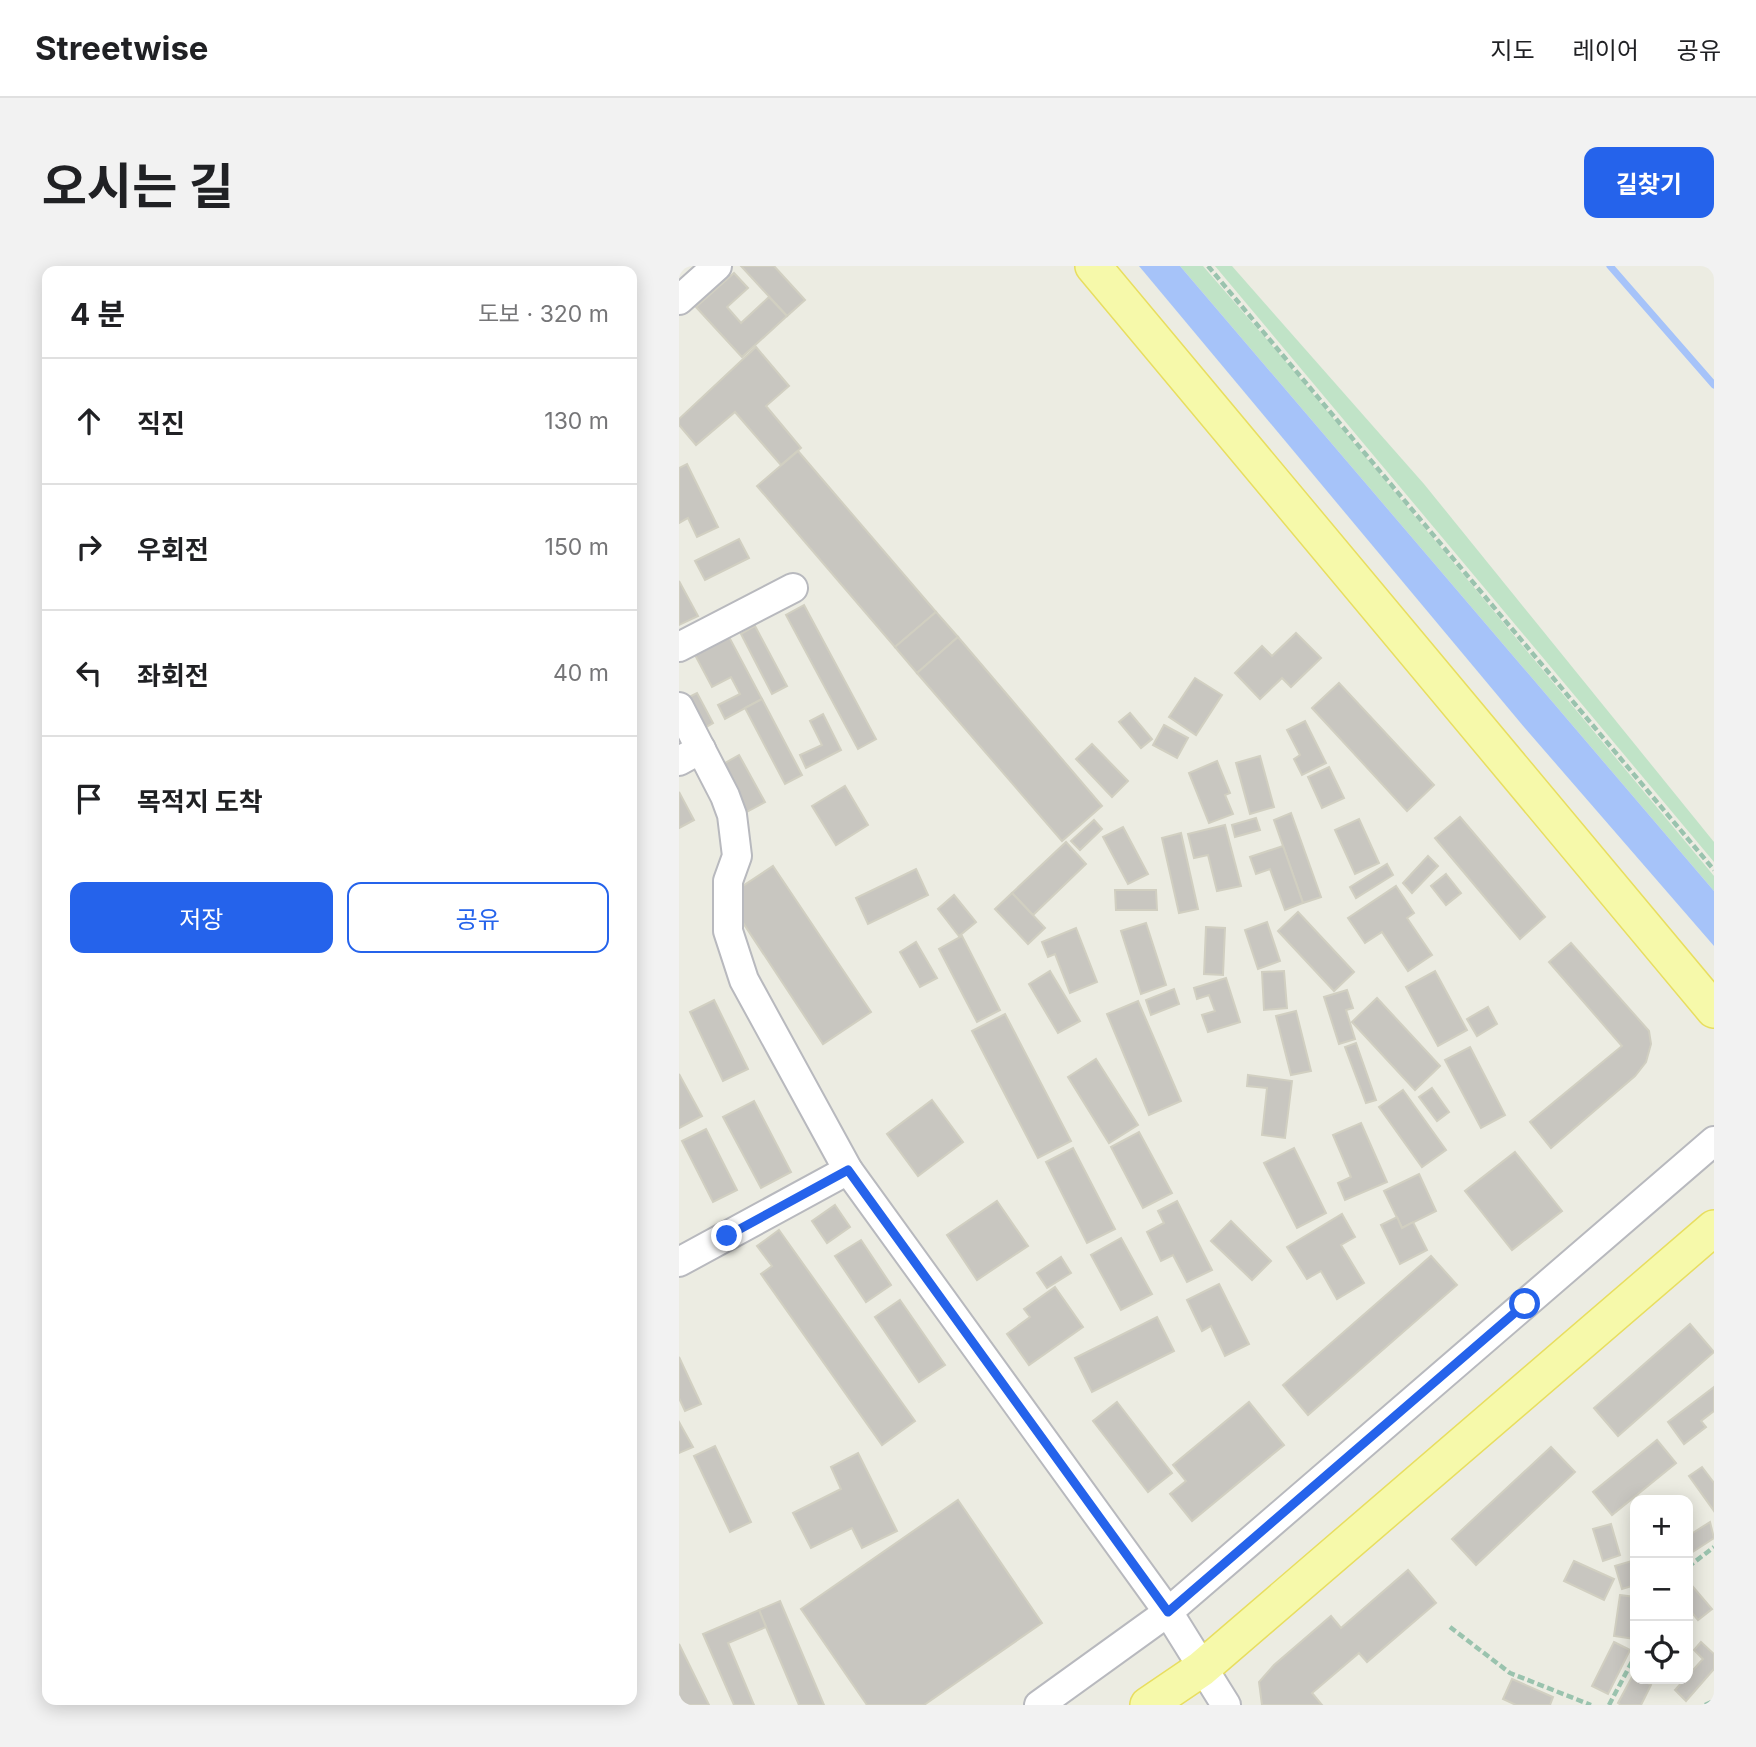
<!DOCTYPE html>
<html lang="ko">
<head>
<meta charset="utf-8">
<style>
  body { margin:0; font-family:Inter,"Noto Sans KR",sans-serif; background:#f2f2f2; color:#202124 }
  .controls { position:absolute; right:21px; bottom:21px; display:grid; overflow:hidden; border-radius:14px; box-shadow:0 4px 18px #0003 }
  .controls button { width:63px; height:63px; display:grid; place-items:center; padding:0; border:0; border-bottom:2px solid #e0e0e0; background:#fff; color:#202124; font:35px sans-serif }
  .stop { position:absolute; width:21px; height:21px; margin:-16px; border:5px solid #2563eb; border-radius:50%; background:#fff }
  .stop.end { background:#2563eb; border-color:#fff; box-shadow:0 2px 7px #0008 }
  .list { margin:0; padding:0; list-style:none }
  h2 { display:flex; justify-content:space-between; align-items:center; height:91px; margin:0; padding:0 28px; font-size:30px }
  h2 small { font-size:23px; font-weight:400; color:#757577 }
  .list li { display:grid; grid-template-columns:46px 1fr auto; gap:21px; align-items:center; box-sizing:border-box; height:126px; padding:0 28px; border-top:2px solid #e0e0e0 }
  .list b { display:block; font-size:26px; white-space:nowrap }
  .list em { font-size:23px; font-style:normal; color:#757577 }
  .actions { display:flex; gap:14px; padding:21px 28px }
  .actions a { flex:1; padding:16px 0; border:2px solid #2563eb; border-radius:14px; text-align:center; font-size:24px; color:#2563eb }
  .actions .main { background:#2563eb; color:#fff }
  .icon { flex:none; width:38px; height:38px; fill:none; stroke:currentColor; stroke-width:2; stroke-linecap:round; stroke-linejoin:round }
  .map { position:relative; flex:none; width:1035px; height:1439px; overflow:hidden; border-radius:14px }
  header { display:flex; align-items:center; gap:42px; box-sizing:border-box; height:98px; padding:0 35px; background:#fff; border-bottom:2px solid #e0e0e0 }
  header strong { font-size:33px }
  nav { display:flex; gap:38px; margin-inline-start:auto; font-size:24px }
  .intro { display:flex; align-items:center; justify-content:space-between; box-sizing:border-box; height:168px; padding:0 42px }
  h1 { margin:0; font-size:49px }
  .button { padding:18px 32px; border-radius:14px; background:#2563eb; color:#fff; font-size:24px; font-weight:700 }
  main { display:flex; gap:42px; padding:0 42px }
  aside { flex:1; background:#fff; border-radius:14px; box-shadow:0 4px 18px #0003 }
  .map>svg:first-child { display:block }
</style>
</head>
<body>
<header>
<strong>Streetwise</strong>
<nav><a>지도</a><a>레이어</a><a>공유</a></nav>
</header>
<div class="intro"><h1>오시는 길</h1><a class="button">길찾기</a></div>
<main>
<aside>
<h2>4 분<small>도보 · 320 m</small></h2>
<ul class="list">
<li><svg class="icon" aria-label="ahead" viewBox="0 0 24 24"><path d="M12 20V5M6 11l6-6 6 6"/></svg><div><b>직진</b></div><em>130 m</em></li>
<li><svg class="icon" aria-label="right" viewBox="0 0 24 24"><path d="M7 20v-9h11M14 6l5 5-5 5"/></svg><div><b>우회전</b></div><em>150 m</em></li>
<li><svg class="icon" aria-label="left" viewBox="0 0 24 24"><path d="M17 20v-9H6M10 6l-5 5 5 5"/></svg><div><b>좌회전</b></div><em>40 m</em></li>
<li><svg class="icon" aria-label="arrive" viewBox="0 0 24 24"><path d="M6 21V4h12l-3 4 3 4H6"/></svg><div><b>목적지 도착</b></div></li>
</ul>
<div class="actions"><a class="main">저장</a><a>공유</a></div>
</aside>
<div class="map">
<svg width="1035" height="1439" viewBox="0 0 1035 1439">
  <rect width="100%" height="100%" fill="#ecece2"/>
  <g fill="#c0e3c7">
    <path d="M501 0H524L615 105 1035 610V625Z"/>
    <path d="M536 0H553L745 218 1035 576V596Z"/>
  </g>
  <path fill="#a6c3f9" d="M460 0H501L1035 625V680L845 461Z"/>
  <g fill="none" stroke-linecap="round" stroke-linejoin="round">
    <path stroke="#a6c3f9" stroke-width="7" d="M931 0 1035 119"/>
  </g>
  <g fill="#c8c6c0" stroke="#d1cfc1" stroke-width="2">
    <path d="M62 0H95L126 34 108 50Z"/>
    <path d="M55 7 69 22 48 41 62 57 90 31 108 50 63 91 17 41Z"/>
    <path d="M77 81 110 120 87 140 122 182 102 199 56 146 17 179 0 159V153Z"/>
    <path d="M119 185 257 346 216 381 78 220Z"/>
    <path d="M8 198 39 261 18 271 9 252 0 257V202Z"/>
    <path d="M60 273 70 292 26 314 16 295Z"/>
    <path d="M0 315 19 350 0 359Z"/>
    <path d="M125 339 197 473 179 483 107 349Z"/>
    <path d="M257 346 279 371 238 407 216 381Z"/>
    <path d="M76 360 108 420 93 428 62 368Z"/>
    <path d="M617 367 642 392 612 421 603 412 581 433 556 407 583 380 593 390Z"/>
    <path d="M50 371 83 433 46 453 39 439 61 428 52 411 33 421 16 389Z"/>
    <path d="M279 371 423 540 383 575 238 407Z"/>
    <path d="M516 412 543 429 517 469 490 451Z"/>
    <path d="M660 417 755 519 728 545 633 442Z"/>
    <path d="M18 427 34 457 20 465 4 434Z"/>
    <path d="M83 433 123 509 106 518 66 442Z"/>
    <path d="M451 447 473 473 462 482 440 456Z"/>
    <path d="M144 448 162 484 127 502 121 489 143 479 131 455Z"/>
    <path d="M626 455 647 497 623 509 615 493 621 489 608 464Z"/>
    <path d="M485 459 509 472 498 492 474 479Z"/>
    <path d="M413 478 449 515 433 531 397 493Z"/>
    <path d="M60 489 86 536 64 548 39 501Z"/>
    <path d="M581 490 595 541 571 548 557 497Z"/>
    <path d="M538 495 551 527 546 529 554 548 530 557 510 507Z"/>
    <path d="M650 501 665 532 643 542 629 511Z"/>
    <path d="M166 520 189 559 157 579 133 540Z"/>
    <path d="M0 526 15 554 0 562Z"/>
    <path d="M612 547 642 631 624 637 595 554Z"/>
    <path d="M781 551 866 651 841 673 756 572Z"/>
    <path d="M577 552 581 564 556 571 553 559Z"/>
    <path d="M680 553 700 597 676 608 656 564Z"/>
    <path d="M415 554 423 563 401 584 392 575Z"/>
    <path d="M546 559 562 620 538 625 529 589 515 592 509 568Z"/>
    <path d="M444 561 469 608 449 618 424 571Z"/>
    <path d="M502 567 519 643 500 647 483 572Z"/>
    <path d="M387 576 407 598 354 649 333 627Z"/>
    <path d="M604 580 624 637 606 644 591 603 577 608 571 591Z"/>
    <path d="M749 590 759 600 733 627 724 617Z"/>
    <path d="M708 598 714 609 677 632 671 621Z"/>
    <path d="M94 600 192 746 144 778 47 631Z"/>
    <path d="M237 603 249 629 189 658 177 632Z"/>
    <path d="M767 608 782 627 767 639 752 620Z"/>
    <path d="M717 620 735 647 728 652 753 689 729 705 703 666 686 677 669 652Z"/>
    <path d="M436 624H477L478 644H437Z"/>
    <path d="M333 627 366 662 349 678 316 643Z"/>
    <path d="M275 629 297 656 280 670 259 643Z"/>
    <path d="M619 646 675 706 655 725 599 665Z"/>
    <path d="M588 656 601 695 579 703 566 664Z"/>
    <path d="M467 657 487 719 462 728 442 665Z"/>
    <path d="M527 661 546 662 544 709 525 708Z"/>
    <path d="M397 662 418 716 391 727 376 688 369 691 363 676Z"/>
    <path d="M283 670 321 744 298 756 260 683Z"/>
    <path d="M237 676 258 712 241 721 221 686Z"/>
    <path d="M892 677 970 765 972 778 967 796 956 810 872 882 851 856 943 780 870 696Z"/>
    <path d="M371 705 401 755 379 767 350 718Z"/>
    <path d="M605 705 608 742 585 744 583 706Z"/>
    <path d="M756 705 788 764 759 780 727 721Z"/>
    <path d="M547 712 561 756 529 766 523 749 536 745 530 729 518 733 515 722Z"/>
    <path d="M495 723 500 738 472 749 467 734Z"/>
    <path d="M668 724 674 742 667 744 676 773 660 778 645 731Z"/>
    <path d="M698 732 761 800 736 824 673 756Z"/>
    <path d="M35 734 69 803 44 815 11 746Z"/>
    <path d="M459 735 502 835 470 849 428 748Z"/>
    <path d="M809 741 818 758 798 770 788 753Z"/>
    <path d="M617 745 632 805 612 809 597 750Z"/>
    <path d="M326 748 392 875 359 892 293 765Z"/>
    <path d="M677 777 697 834 687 837 666 781Z"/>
    <path d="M791 781 826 849 802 862 766 794Z"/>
    <path d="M417 793 459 859 430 877 389 811Z"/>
    <path d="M0 808 23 850 0 862Z"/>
    <path d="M569 809 613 815 606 872 583 869 588 822 568 820Z"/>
    <path d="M753 822 770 846 758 855 740 831Z"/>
    <path d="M724 824 767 884 743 901 700 841Z"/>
    <path d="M253 834 284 876 239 910 208 868Z"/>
    <path d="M75 835 112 906 82 922 44 851Z"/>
    <path d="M682 857 708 916 666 934 659 917 672 911 654 869Z"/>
    <path d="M27 863 58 924 34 936 3 875Z"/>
    <path d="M460 866 493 927 464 942 432 881Z"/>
    <path d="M394 882 436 963 408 977 367 896Z"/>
    <path d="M615 882 647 947 618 962 585 897Z"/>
    <path d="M836 886 883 945 833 984 786 925Z"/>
    <path d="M740 908 757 945 723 962 705 925Z"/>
    <path d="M318 935 349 980 298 1014 268 969Z"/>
    <path d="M498 935 533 1004 508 1016 494 989 482 995 468 966 485 957 479 945Z"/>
    <path d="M156 939 171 961 148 977 133 955Z"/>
    <path d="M663 948 676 971 662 979 685 1017 658 1033 642 1005 628 1013 608 981Z"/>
    <path d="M718 951 723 962 734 956 748 984 721 998 702 959Z"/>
    <path d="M552 955 592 995 573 1014 532 975Z"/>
    <path d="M100 964 236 1155 203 1179 82 1008 93 1000 78 980Z"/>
    <path d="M442 972 473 1028 442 1044 412 989Z"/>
    <path d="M182 974 212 1019 187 1036 156 990Z"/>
    <path d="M752 990 778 1019 629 1149 604 1119Z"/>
    <path d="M382 991 392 1007 368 1022 358 1007Z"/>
    <path d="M540 1018 570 1078 546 1090 532 1060 523 1065 508 1034Z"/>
    <path d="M376 1021 404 1061 350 1099 328 1068 351 1051 345 1043Z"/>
    <path d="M221 1034 266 1099 240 1116 196 1051Z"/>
    <path d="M478 1051 495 1085 413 1126 396 1092Z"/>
    <path d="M1011 1058 1035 1086 939 1170 915 1142Z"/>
    <path d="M0 1091 22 1138 6 1145 0 1132Z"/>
    <path d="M1035 1121V1145L1022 1155 1027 1161 1005 1178 989 1156Z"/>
    <path d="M438 1136 493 1207 469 1226 414 1155Z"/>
    <path d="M570 1136 605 1179 513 1255 491 1228 507 1215 494 1199Z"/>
    <path d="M0 1156 14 1181 0 1187Z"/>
    <path d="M978 1174 997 1197 933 1249 914 1226Z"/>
    <path d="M36 1180 72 1256 51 1266 15 1190Z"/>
    <path d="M872 1181 896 1206 797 1299 773 1273Z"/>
    <path d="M179 1187 218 1265 183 1282 173 1262 132 1282 114 1247 162 1223 152 1201Z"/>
    <path d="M1023 1201 1035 1217V1245L1010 1210Z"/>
    <path d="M279 1234 363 1357 245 1439H188L122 1343Z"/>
    <path d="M1031 1256 1035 1272 1009 1289V1270Z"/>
    <path d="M932 1258 941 1289 924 1295 914 1263Z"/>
    <path d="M956 1294V1319L943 1323 936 1300Z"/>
    <path d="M895 1295 935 1313 925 1334 885 1315Z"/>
    <path d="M729 1304 757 1337 688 1396 680 1387 633 1427 643 1439H583L580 1416 595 1399 652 1350 662 1362Z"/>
    <path d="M1009 1315 1033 1343 1019 1354 1009 1342Z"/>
    <path d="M941 1329 956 1331V1373L935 1370Z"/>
    <path d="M101 1335 145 1439H120L87 1361 80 1344Z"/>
    <path d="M80 1344 87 1361 49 1377 75 1439H55L24 1368Z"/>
    <path d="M935 1376 951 1384 929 1428 913 1420Z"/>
    <path d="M1022 1376 1035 1388V1403L1007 1435 996 1424 1024 1393 1015 1384Z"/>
    <path d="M0 1378 30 1439H0Z"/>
    <path d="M954 1409 972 1419 962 1439H942L939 1437Z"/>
    <path d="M833 1413 874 1431 871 1439H837L824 1433Z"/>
  </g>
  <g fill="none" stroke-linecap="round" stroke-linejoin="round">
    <defs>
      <g id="minor">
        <path d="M0 34 38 0"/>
        <path d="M0 381 114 322"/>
        <path d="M0 441 46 530 53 549 58 590 49 615V665L65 714 169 904 489 1346 547 1439"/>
        <path d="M0 495 22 483"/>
        <path d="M0 996 169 904"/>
        <path d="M360 1439 489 1346 1035 875"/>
      </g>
      <g id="major">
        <path d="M414 0 1035 744"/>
        <path d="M469 1439 522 1403 1035 962"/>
      </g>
    </defs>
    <use href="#minor" stroke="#b8b9be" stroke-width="32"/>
    <use href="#major" stroke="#e8de60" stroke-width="38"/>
    <g stroke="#9ac3ae" stroke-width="4.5" stroke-dasharray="7 3.5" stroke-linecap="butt">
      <path d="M529 0 1035 604"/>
      <path d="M1009 1301 1035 1281"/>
      <path d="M771 1361 831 1407 912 1439"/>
      <path d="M930 1439 956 1390"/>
      <path d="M1026 1439 1035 1435"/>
    </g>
    <use href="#minor" stroke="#fff" stroke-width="28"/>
    <use href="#major" stroke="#f6f9aa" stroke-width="35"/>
  </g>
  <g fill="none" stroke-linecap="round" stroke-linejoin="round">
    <path stroke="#2563eb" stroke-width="9" d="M48 970 169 904 489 1346 846 1038"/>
  </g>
</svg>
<div class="controls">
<button>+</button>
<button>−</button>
<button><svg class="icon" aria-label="locate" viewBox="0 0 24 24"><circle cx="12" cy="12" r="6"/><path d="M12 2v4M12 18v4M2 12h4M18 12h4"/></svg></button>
</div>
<div class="stop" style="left:846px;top:1038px"></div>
<div class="stop end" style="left:48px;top:970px"></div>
</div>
</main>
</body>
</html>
